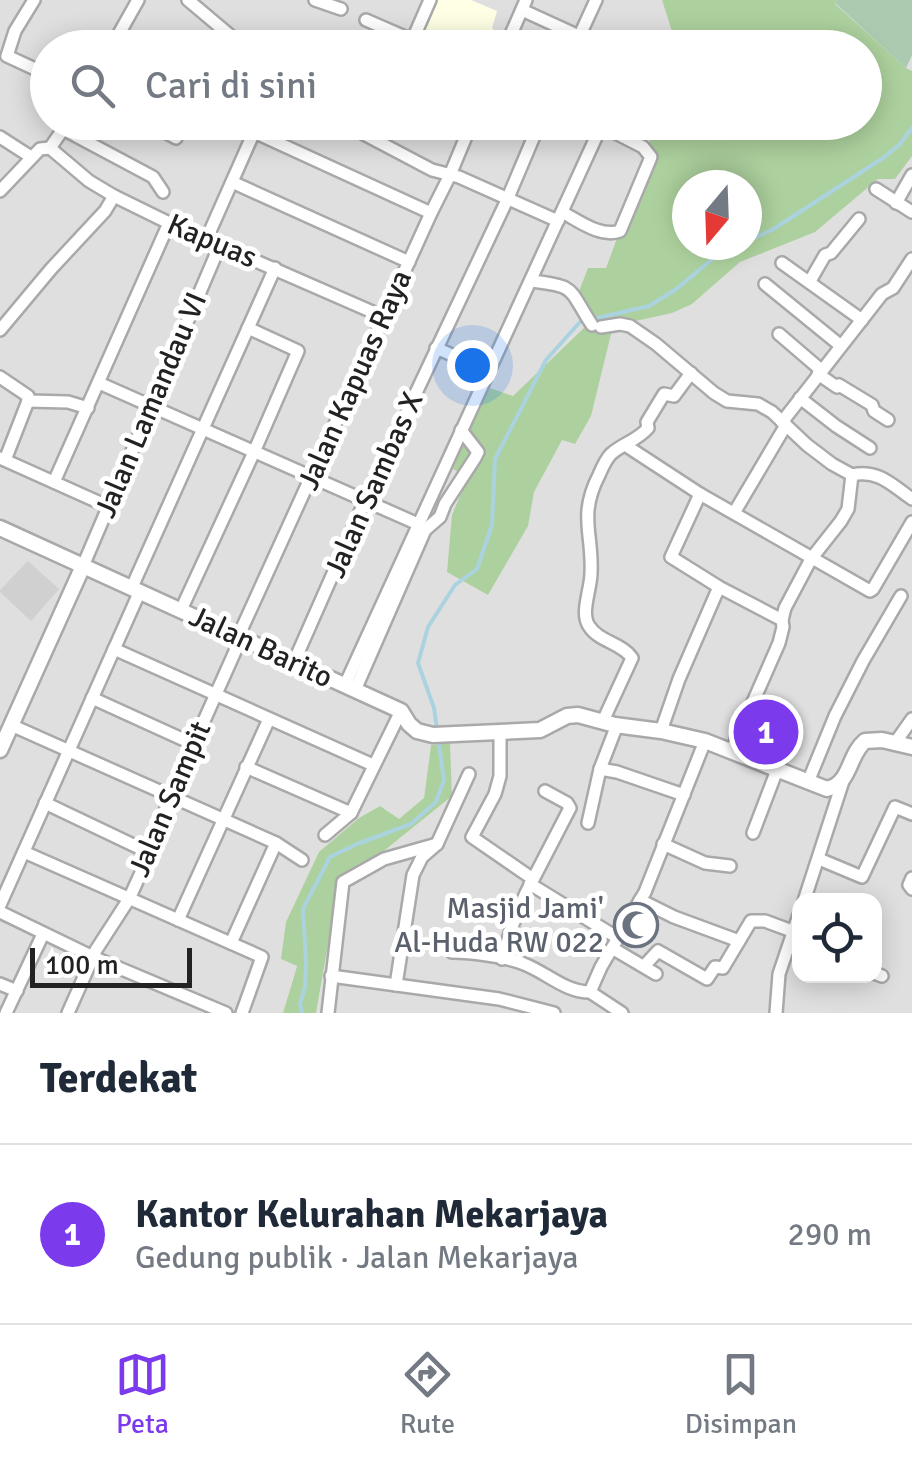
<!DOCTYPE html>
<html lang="id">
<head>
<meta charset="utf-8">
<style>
  body { margin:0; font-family:Signika,sans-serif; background:#f2f2f3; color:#1f2937 }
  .controls { position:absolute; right:30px; bottom:30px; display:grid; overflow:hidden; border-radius:20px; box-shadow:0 5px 25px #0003 }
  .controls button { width:90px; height:90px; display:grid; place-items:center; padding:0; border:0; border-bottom:2px solid #e0e1e3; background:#fff; color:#1f2937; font:50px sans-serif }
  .compass { position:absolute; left:672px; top:170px; width:90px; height:90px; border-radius:50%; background:#fff; box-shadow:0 5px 25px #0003; rotate:199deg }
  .scale { position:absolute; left:30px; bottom:25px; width:162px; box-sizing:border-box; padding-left:10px; border:5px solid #222; border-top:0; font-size:28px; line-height:35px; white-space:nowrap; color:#222; -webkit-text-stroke:8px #fff; paint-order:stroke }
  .you { position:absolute; left:472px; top:365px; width:35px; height:35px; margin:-25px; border:8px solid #fff; border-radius:50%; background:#1a73e8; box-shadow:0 0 0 15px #1a73e833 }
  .badge { display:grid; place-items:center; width:65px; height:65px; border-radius:50%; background:#7c3aed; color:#fff; font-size:32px; font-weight:700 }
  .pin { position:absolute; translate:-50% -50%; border:5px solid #fff; box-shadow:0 2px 10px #0006 }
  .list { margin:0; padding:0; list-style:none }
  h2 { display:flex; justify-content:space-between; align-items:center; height:130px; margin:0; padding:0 40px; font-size:42px }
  h2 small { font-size:32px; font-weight:400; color:#747a83 }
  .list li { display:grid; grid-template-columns:65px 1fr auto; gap:30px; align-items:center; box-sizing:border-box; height:180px; padding:0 40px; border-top:2px solid #e0e1e3 }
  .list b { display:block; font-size:38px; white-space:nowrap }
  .list p { margin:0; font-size:32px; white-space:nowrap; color:#747a83 }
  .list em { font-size:32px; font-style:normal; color:#747a83 }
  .icon { flex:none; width:55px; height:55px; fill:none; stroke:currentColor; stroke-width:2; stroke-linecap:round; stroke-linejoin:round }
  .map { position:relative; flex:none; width:912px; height:1013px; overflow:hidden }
  .search { position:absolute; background:#fff; box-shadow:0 5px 25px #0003; left:30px; right:30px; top:30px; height:110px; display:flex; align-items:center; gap:25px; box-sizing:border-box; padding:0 35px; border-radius:55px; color:#747a83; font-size:38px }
  .sheet { height:310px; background:#fff }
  nav { display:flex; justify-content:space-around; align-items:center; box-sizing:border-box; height:140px; border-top:2px solid #e0e1e3; background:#fff; font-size:28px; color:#747a83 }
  nav a { display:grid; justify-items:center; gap:5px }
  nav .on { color:#7c3aed }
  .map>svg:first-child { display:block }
</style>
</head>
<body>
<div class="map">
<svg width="912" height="1013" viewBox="0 0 912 1013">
  <rect width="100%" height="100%" fill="#f2efe9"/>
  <path fill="#e0dfdf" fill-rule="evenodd" d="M0 0H912V1013H316L338 888 452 796 449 743 431 745 424 798 399 820 379 806 297 965 283 1013H0ZM48 48H864V122H48ZM687 185H747V245H687ZM800 901H874V976H800Z"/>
  <path fill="#ffffe5" d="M434 0H471L497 11 492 28 499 34 492 47 415 48Z"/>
  <path fill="#d0d0d0" d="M28 561 59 589 31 621 0 592V590Z"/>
  <g fill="#add19e" fill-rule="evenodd">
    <path d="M662 0H836L835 4 906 68 912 71V156L895 179H878L815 232 740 262 692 304 672 313 613 326 591 416 575 444 562 440 534 492 528 526 488 595 447 572 452 515 468 477 453 469 484 386 513 396 586 326 578 294 588 268H606L634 193 655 123 864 122V48L677 47ZM687 185H747V245H687Z"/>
    <path d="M450 743 452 796 338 888 316 1013H283L297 966 281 959 286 922 319 852 359 818 380 806 399 819 424 798 431 745Z"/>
  </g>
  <path fill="#aacbaf" d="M836 0H912V55L906 68 835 3Z"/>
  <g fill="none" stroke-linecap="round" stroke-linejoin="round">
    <g stroke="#aad3df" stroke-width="4">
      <path d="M747 241 772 230 883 158 899 145 912 128"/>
      <path d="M437 729 434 708 418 663 428 627 455 585 477 569 492 525 495 459 546 360 580 322 649 306 675 290 716 256 739 245"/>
      <path d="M302 1013 300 1004 305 987 306 962 303 909 330 857 357 844 411 824 436 802 444 780 438 738"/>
    </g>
    <defs>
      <g id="minor">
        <path d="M34 0 15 31 7 56 48 75"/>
        <path d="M188 0 245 48"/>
        <path d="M315 0 341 9"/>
        <path d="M522 10 605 48"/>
        <path d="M366 20 412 40"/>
        <path d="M111 48 138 0"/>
        <path d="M409 48 430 0"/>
        <path d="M505 48 526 0"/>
        <path d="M574 48 596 0"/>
        <path d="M146 122 176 138"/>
        <path d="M341 122 432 170 459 177 558 221"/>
        <path d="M63 129 153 177 163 192"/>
        <path d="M0 137 31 157"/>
        <path d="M50 148 89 181 114 196 169 223 384 317"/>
        <path d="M50 148 68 122"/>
        <path d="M232 182 409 262"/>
        <path d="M876 189 912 212"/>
        <path d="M0 191 40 149 50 148"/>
        <path d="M896 203 912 175"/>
        <path d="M562 212C579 221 601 238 620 231L651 157 643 147 602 126"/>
        <path d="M207 238 254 132 431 213"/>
        <path d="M782 263 862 320"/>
        <path d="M531 281C578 286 568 289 592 325"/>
        <path d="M810 281 825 255 831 253 859 219"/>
        <path d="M765 284 841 346"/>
        <path d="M601 327 620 324 630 326 656 344 714 393 727 401 758 404 772 412 807 445 832 464 852 475"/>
        <path d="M0 330 51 269 105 211 114 196"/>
        <path d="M779 334 821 370"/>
        <path d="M436 348 489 371"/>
        <path d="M818 374 837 387 839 385 872 405 874 411 888 420"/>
        <path d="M0 377 28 396V401"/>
        <path d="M99 383 418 524"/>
        <path d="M800 398 836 426 870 448"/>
        <path d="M28 401 68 402 88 408"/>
        <path d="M782 422 882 294 893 288 912 259"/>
        <path d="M625 445 700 494 870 591 873 589 912 522"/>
        <path d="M0 458 107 506"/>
        <path d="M5 460 28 401"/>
        <path d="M852 475C878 469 892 485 912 499"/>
        <path d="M54 482 169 223"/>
        <path d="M700 494 671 557 719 587 782 620"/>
        <path d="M734 513 786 425"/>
        <path d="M83 566 220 245"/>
        <path d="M132 587 275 268"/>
        <path d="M181 610 254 452 298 351 248 328"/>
        <path d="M238 637 431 213 450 175 472 122"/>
        <path d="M114 649 373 765"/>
        <path d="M294 662 365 501 507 200 540 122"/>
        <path d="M345 685 603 122"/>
        <path d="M355 690 425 530 440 517 445 504 475 458 478 452 461 430"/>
        <path d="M92 698 193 744"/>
        <path d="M603 721 632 658C622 643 599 642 589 626 580 613 591 589 591 573 593 533 578 516 599 475 602 468 606 459 611 454 622 444 638 440 648 428L647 422 664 394 674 396 691 373"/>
        <path d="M11 725 276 843 302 860"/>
        <path d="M661 731 679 679 719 587"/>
        <path d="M500 733V776L495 794 472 837 533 879"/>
        <path d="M895 743 912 719"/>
        <path d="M731 752 779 643 783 627 782 620 785 608 811 559 841 521 848 509 852 475"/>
        <path d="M246 767 351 813"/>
        <path d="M600 769 617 772 684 795"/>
        <path d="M808 782 835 716 863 661 901 596"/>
        <path d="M45 803 150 853"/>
        <path d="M588 823 600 769 617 725"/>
        <path d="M753 833 777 770"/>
        <path d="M325 835 351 813 401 711"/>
        <path d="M663 844 705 863 730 866"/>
        <path d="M24 852 262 957 242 1013"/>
        <path d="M819 859 862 877 895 807 912 814"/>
        <path d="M912 878 909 885 912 889"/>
        <path d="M530 884 618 938"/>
        <path d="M640 900 674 917 739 941"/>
        <path d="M804 901 843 781"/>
        <path d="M0 905 140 591"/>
        <path d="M0 912 93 957 226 1013"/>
        <path d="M178 920 269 719"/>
        <path d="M231 943 276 843"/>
        <path d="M612 948 656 974"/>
        <path d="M452 952C470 952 508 957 524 964 547 973 565 992 590 992"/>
        <path d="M502 959 513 924 526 893 570 808 567 803 545 791"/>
        <path d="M645 965 658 951 707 979 715 967 723 968 751 921H765L800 934"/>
        <path d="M874 973 882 976"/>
        <path d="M331 976 499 999 554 1013"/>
        <path d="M0 984 17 991"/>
        <path d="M396 985 413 875 422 857 437 844 469 774"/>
        <path d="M6 1013 43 934"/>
        <path d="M68 1013 96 950 129 899 150 853 170 797 241 638"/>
        <path d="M328 1013 343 882 384 859 437 844"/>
        <path d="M622 1013 590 992 601 967 645 892 705 741"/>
        <path d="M776 1013 779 974 800 912"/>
      </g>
      <g id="tertiary">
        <path d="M0 528 401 711 409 724 417 731 433 735 540 730 567 716 578 715 615 725 661 731 705 741 827 789C851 784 848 755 865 741L882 740 912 747"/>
        <path d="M0 750 83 566"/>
      </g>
    </defs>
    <use href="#minor" stroke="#a9a9a9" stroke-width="16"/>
    <use href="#tertiary" stroke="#a9a9a9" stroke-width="19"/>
    <use href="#minor" stroke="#fff" stroke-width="11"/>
    <use href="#tertiary" stroke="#fff" stroke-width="14"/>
  </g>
  <defs>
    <symbol id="mosque-ring" viewBox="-11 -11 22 22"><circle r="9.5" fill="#fff" stroke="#6b7280" stroke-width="1.5"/><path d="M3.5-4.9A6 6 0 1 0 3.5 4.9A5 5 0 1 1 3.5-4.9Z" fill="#6b7280"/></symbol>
  </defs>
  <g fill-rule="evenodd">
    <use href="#mosque-ring" x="611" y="900" width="50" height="50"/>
  </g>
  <g text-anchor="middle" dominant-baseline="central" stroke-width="10" stroke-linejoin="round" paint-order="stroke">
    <g font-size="30" fill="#222" stroke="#fff">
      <text transform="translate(212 241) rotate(23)">Kapuas</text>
      <text transform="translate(355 380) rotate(-66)">Jalan Kapuas Raya</text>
      <text transform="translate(151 405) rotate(-67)">Jalan Lamandau VI</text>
      <text transform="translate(374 485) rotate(-66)">Jalan Sambas X</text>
      <text transform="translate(261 647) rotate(25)">Jalan Barito</text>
      <text transform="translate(170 799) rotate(-67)">Jalan Sampit</text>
    </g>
    <g font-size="30" fill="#5b616d" stroke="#fff" text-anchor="end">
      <text x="604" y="908">Masjid Jami'<tspan x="604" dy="34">Al-Huda RW 022</tspan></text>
    </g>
  </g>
</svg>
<div class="controls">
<button><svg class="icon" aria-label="locate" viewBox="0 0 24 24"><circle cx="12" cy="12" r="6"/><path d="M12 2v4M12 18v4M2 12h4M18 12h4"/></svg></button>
</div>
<svg class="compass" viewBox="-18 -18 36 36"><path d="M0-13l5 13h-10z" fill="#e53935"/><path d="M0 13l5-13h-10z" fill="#747a83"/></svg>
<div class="scale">100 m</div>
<div class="you"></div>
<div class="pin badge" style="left:766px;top:732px">1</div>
<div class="search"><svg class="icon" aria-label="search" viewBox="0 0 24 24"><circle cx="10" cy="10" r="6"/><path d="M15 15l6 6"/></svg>Cari di sini</div>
</div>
<section class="sheet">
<h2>Terdekat<small></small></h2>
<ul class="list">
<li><span class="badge">1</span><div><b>Kantor Kelurahan Mekarjaya</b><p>Gedung publik · Jalan Mekarjaya</p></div><em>290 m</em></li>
</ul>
</section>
<nav>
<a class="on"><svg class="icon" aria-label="map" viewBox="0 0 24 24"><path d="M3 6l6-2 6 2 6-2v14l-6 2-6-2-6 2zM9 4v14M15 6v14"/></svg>Peta</a>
<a><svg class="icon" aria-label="directions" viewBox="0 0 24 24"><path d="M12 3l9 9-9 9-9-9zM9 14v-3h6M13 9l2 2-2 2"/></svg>Rute</a>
<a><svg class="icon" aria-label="saved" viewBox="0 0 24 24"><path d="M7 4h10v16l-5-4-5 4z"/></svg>Disimpan</a>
</nav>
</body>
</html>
